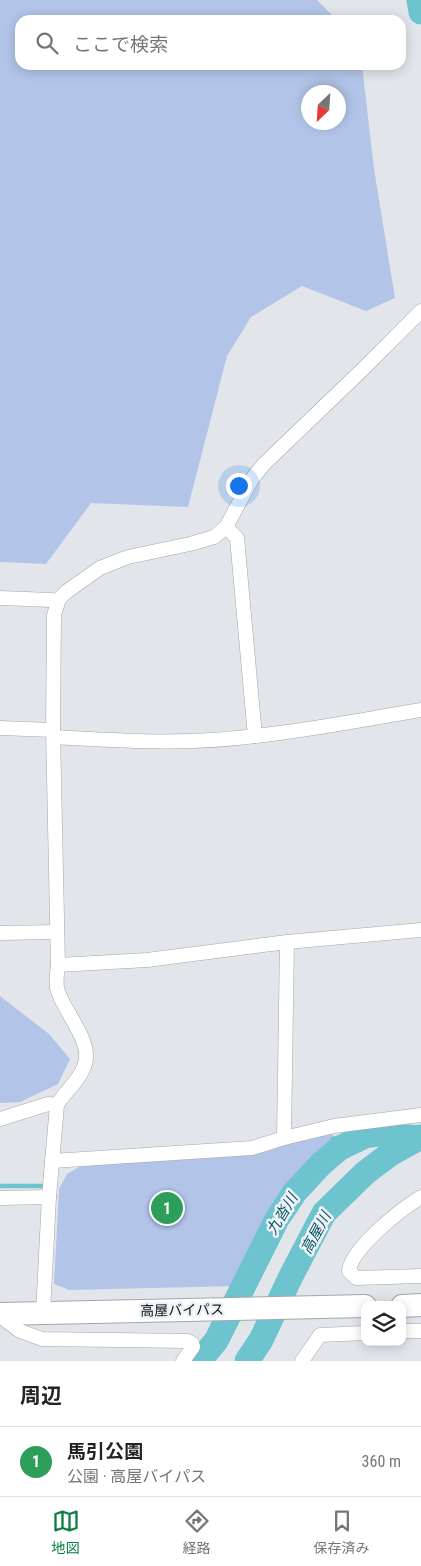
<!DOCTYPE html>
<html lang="ja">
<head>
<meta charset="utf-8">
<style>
  body { margin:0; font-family:"Roboto Condensed","Noto Sans JP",sans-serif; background:#f2f2f2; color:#222 }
  .controls { position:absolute; right:15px; bottom:15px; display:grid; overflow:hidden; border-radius:10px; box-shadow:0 2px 12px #0003 }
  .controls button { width:45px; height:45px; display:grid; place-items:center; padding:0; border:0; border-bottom:1px solid #e0e0e0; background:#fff; color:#222; font:25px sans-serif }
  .compass { position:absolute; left:301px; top:85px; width:45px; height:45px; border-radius:50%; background:#fff; box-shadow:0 2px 12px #0003; rotate:205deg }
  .you { position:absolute; left:238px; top:485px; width:18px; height:18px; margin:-12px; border:4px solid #fff; border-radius:50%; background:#1a73e8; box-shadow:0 0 0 8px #1a73e833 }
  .badge { display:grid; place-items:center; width:32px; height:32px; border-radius:50%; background:#0b8043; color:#fff; font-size:16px; font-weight:700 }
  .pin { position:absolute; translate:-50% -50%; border:2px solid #fff; box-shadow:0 1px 5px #0006 }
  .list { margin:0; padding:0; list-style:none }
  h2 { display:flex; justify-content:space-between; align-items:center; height:65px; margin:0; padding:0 20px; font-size:21px }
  h2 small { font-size:16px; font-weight:400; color:#767676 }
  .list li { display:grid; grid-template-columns:32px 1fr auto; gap:15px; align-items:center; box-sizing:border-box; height:70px; padding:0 20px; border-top:1px solid #e0e0e0 }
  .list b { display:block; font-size:19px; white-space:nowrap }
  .list p { margin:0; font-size:16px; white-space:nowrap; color:#767676 }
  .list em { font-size:16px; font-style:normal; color:#767676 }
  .icon { flex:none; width:28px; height:28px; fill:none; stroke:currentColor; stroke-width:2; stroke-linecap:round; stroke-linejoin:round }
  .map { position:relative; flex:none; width:421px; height:1361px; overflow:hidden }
  .search { position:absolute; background:#fff; box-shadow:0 2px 12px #0003; left:15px; right:15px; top:15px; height:55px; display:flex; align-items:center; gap:12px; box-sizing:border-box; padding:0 18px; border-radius:15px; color:#767676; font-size:19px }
  .sheet { height:135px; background:#fff }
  nav { display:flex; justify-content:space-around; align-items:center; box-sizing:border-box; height:70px; border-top:1px solid #e0e0e0; background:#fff; font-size:14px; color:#767676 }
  nav a { display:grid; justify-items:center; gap:2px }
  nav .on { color:#0b8043 }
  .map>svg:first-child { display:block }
</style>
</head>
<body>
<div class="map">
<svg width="421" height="1361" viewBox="0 0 421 1361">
  <rect width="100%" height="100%" fill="#e2e5ea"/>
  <g fill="#b2c5e9" fill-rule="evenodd">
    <path d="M0 0H317L337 20H20V65H362L374 169 395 298 366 311 302 286 251 317 227 356 188 507 91 503 46 564 0 562ZM308 92H338V122H308Z"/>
    <path d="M0 996 49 1034 70 1059 58 1084 20 1102 0 1103Z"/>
    <path d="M332 1134 338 1144 313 1160 283 1195 236 1286 69 1290 54 1284 59 1189 67 1174 88 1162 249 1153Z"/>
  </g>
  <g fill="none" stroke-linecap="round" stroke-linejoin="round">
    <g stroke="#6dc3ce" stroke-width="4.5">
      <path d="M333 1139 351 1135 365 1136"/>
      <path d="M0 1186H42"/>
    </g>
    <g stroke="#6dc3ce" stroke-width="25">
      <path d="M419 0 421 12"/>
      <path d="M199 1361 216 1341 277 1219 295 1192 321 1164 340 1148 365 1136 379 1134 418 1138"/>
      <path d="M247 1361 261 1340 291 1276 324 1213 365 1173 390 1154 421 1137"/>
    </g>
    <defs>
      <g id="minor">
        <path d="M226 527 237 538 255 736"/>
        <path d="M0 598 51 600 57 602"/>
        <path d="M0 728 53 730"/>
        <path d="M54 737C121 741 188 745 255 736 311 730 366 719 421 710"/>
        <path d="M0 933 57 932"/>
        <path d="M58 965 147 960 287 942 421 930"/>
        <path d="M0 1119 48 1104 57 1105"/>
        <path d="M284 1138 287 942"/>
        <path d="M52 1161 252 1148 284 1138 334 1126 421 1115"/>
        <path d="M421 1197C402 1208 351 1249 349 1271L356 1278 421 1276"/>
        <path d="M0 1198 49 1197"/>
        <path d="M43 1313 49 1197 57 1105C65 1091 77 1084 84 1067 95 1042 62 1011 57 988 56 981 57 972 58 965L53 730 54 615 59 599 66 592 100 568 128 557 190 544 214 537 226 527 252 479 264 464 362 370 421 311"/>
        <path d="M0 1316 20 1331 42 1339 188 1341 192 1343 193 1347 183 1361"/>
        <path d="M402 1331H421"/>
        <path d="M302 1361 320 1335 365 1333"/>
      </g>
      <g id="trunk">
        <path d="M402 1306 421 1305"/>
        <path d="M0 1314 365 1306"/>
      </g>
    </defs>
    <use href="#minor" stroke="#a3a6ab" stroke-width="15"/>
    <use href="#trunk" stroke="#a3a6ab" stroke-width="24"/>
    <use href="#minor" stroke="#fff" stroke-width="14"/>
    <use href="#trunk" stroke="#fff" stroke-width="22"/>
  </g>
  <g text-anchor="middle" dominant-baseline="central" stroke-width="5" stroke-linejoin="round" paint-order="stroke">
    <g font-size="14" fill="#121315" stroke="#eff2f8">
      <text transform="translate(182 1310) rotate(-1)">高屋バイパス</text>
    </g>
    <g font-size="15" font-style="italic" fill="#06565e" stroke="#eff2f8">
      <text transform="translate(282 1214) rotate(-59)">九沓川</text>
      <text transform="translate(316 1233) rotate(-61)">高屋川</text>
    </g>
  </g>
</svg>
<div class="controls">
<button><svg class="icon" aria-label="layers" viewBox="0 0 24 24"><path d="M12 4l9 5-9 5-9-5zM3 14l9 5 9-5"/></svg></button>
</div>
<svg class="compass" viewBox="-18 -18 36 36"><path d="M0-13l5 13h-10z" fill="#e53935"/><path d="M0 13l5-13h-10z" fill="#767676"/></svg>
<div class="you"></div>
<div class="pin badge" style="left:167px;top:1208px;background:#2e9e5b">1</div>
<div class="search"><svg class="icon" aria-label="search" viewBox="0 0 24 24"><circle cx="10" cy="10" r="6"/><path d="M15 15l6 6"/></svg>ここで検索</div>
</div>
<section class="sheet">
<h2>周辺<small></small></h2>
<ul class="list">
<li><span class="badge" style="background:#2e9e5b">1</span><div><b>馬引公園</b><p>公園 · 高屋バイパス</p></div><em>360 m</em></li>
</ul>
</section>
<nav>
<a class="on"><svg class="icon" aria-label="map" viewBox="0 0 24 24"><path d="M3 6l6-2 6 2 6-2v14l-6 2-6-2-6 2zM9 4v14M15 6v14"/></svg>地図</a>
<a><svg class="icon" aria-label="directions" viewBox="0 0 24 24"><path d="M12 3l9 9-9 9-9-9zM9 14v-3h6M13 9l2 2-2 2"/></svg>経路</a>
<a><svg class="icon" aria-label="saved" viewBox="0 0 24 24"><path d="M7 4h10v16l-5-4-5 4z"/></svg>保存済み</a>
</nav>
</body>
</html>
